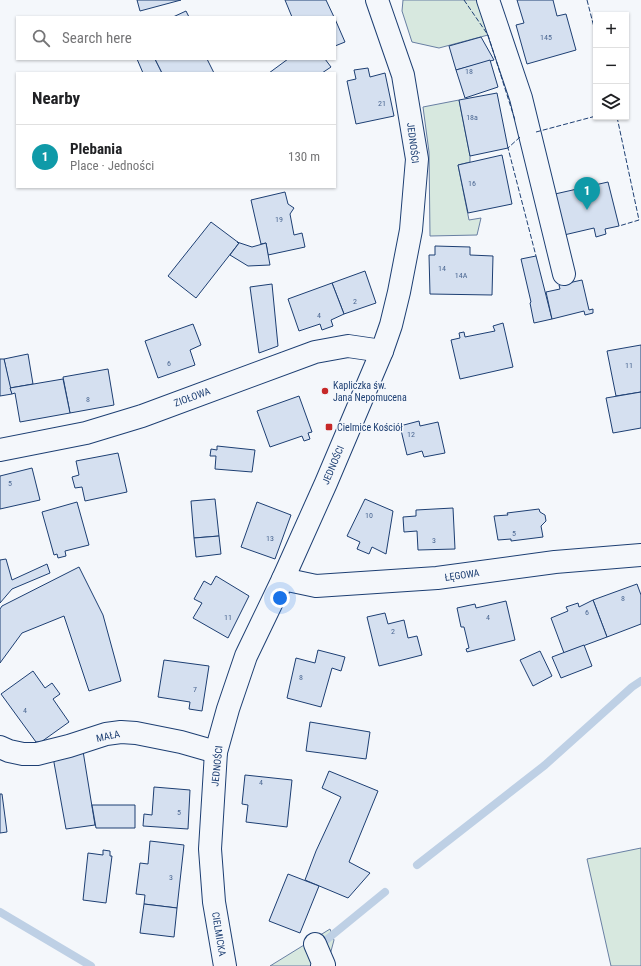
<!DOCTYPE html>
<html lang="en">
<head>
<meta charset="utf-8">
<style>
  body { margin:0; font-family:"Roboto Condensed",sans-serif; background:#f2f2f2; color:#202124 }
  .controls { position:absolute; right:12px; top:12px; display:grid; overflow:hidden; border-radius:0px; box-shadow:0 1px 3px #0004 }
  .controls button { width:36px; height:36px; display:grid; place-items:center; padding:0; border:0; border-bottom:1px solid #e0e0e0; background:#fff; color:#202124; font:20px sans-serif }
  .you { position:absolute; left:280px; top:598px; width:14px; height:14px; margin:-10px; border:3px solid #fff; border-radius:50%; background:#1a73e8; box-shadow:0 0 0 6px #1a73e833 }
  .badge { display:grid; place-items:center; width:26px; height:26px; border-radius:50%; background:#c62828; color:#fff; font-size:13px; font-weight:700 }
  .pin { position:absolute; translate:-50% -33px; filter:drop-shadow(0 1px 2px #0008) }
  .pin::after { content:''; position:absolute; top:21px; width:14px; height:12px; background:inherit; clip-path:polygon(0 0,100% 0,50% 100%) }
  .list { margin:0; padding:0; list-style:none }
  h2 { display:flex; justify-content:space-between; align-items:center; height:52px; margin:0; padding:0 16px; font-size:17px }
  h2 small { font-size:13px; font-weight:400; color:#757577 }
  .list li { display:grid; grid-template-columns:26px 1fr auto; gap:12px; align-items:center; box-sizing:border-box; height:64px; padding:0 16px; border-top:1px solid #e0e0e0 }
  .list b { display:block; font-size:15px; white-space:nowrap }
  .list p { margin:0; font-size:13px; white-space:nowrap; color:#757577 }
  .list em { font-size:13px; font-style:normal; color:#757577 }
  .icon { flex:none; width:22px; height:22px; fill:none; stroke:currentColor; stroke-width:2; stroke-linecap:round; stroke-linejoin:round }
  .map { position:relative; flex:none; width:641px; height:966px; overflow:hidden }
  .search { position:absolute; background:#fff; box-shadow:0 1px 3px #0004; left:16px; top:16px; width:320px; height:44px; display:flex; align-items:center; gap:10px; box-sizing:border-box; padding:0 14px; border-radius:0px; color:#757577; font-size:15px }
  .panel { position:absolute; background:#fff; box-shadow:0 1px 3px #0004; left:16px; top:72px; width:320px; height:116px; border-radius:0px }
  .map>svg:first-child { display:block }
</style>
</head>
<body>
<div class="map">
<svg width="641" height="966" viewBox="0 0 641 966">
  <rect width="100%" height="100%" fill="#f4f7fb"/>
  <g fill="#d7e8df" stroke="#687fa3">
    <path d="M403 0H477L488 35 439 48 412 42 402 11Z"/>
    <path d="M459 100 470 156V162L458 165 469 220 481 218 477 235 430 236 429 152 423 107Z"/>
    <path d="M641 848V966H611L587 859Z"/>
    <path d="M330 929 334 940 327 966H270Z"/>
  </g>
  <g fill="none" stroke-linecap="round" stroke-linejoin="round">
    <g stroke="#bed0e5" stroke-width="8">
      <path d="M417 865 545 765 632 687 641 681"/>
      <path d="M0 912 91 966"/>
      <path d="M325 941 385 892"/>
    </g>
  </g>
  <g fill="#d5e0f0" stroke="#1d3f73">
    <path d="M137 0H181L140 11Z"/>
    <path d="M285 0H326L334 17H292Z"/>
    <path d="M517 0H553L557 16 566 14 576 50 527 64 516 25 524 23Z"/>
    <path d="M186 11 189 17H173Z"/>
    <path d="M335 19 345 42 335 46Z"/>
    <path d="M481 37 494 60 456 70 449 46Z"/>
    <path d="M137 59H155L162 73H143Z"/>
    <path d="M155 59H207L214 73H162Z"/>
    <path d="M288 59H325L331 67 322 73H269Z"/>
    <path d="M490 60 498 87 465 98 456 70Z"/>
    <path d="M368 68 370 77 385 73 394 116 356 124 347 81 356 79 354 70Z"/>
    <path d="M497 93 508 148 470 156 459 100Z"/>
    <path d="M502 155 512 204 468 213 458 165Z"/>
    <path d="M608 182 619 226 605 229 606 234 596 237 594 228 564 235 555 194Z"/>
    <path d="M285 192 288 204 294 208 290 214 294 235 302 233 305 247 268 255 266 243 261 244 251 200Z"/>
    <path d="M211 222 239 243 196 298 168 276Z"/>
    <path d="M237 242 252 247 266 243 270 265 248 266 230 255 239 243Z"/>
    <path d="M435 246 470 247V255L493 256 492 295 430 294 429 255H435Z"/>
    <path d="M536 256 552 319 534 323 530 303 531 302 521 259Z"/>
    <path d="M365 271 376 303 344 314 332 283Z"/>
    <path d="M582 280 589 310 593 309V313L585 315 584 311 552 319 546 292 560 289 559 285Z"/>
    <path d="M332 283 344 314 331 320 333 326 322 330 320 324 299 331 288 299Z"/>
    <path d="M272 284 278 346 259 353 250 287Z"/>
    <path d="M503 323 513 367 460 379 451 340 460 338 459 333 464 332 465 337 495 331 493 326Z"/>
    <path d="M193 324 201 345 190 350 195 365 158 378 145 341Z"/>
    <path d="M641 345V392L616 396 607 351Z"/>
    <path d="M28 354 33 384 10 388 4 359Z"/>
    <path d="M0 359H4L12 394 0 396Z"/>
    <path d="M108 369 114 405 70 413 63 377Z"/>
    <path d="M63 379 70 413 20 422 15 393 12 394 10 388Z"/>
    <path d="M641 392V428L613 433 606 398Z"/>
    <path d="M299 396 312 432 308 433 310 439 304 441 302 436 270 447 257 411Z"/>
    <path d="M419 421 420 426 438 422 445 453 424 457 422 451 407 455 400 426Z"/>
    <path d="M217 446 255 450 252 472 215 469 216 456H210L211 449 217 450Z"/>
    <path d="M118 453 127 492 85 501 82 487 75 488 72 477 79 475 76 461Z"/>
    <path d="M32 468 40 500 0 509V476Z"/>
    <path d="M215 499 219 536 194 538 191 501Z"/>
    <path d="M365 499 393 511 386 554 372 547 369 554 357 549 360 542 347 536Z"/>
    <path d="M77 502 89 545 65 551 66 556 58 558 57 554 54 555 42 512Z"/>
    <path d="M257 502 291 515 275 559 241 547Z"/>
    <path d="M453 508 455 549 418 550 417 531 404 532 403 517 416 516V510Z"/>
    <path d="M539 509 540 512 545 515 546 521 541 526 543 537 511 541V539L498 540 494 516 508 515 507 513Z"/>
    <path d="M219 536 221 554 196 557 194 538Z"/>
    <path d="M6 559 12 580 47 564 50 573 12 589 0 603V560Z"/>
    <path d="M79 567 103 615 121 681 89 691 64 616 22 633 0 663V609L2 606Z"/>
    <path d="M216 576 249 596 228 638 193 618 202 603 194 599 204 581 211 585Z"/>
    <path d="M637 584 641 595V624L607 637 593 600Z"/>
    <path d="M593 600 607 637 564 653 551 618 568 611 566 607 578 603 579 607Z"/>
    <path d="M506 601 515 640 467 652 466 649 469 648 464 627H461L457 608 475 604 476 608Z"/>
    <path d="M385 613 388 624 404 620 408 638 417 636 422 655 379 666 367 617Z"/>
    <path d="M584 645 592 666 561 678 552 657Z"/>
    <path d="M318 650 345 657 341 671 332 668 321 707 287 698 296 658 315 663Z"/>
    <path d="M540 651 552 676 533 686 520 660Z"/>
    <path d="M164 660 209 666 202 711 189 709 190 702 158 697Z"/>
    <path d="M33 671 45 688 52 683 60 694 53 699 69 722 41 742H36L1 694Z"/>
    <path d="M310 722 370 732 366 759 306 751Z"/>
    <path d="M83 751 95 825 66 829 53 757Z"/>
    <path d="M329 771 378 791 349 862 370 873 348 898 305 880 316 851 341 797 322 788Z"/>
    <path d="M245 775 292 780 287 827 246 822 248 805 242 804Z"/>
    <path d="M154 787 190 790 188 829 143 826 144 814 152 815Z"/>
    <path d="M0 794H2L7 832 0 833Z"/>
    <path d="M92 805H135V828H96Z"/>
    <path d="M150 841 184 845 177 908 144 904 145 895 136 894 140 863 148 864Z"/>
    <path d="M103 850 110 851V856H112L106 903 83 900 88 853 103 855Z"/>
    <path d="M288 874 319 886 300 933 269 921Z"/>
    <path d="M144 904 177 908 174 937 140 933Z"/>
  </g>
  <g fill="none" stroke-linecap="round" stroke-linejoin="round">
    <defs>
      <g id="minor">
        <path d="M488 0 521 98 564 274"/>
        <path d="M0 450 86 433 142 416 315 352 348 346 382 351"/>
        <path d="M283 579 316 586 437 578 555 562 641 555"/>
        <path d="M0 747 9 751 23 754H37L69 746 106 734 121 732 136 733 181 742 216 752"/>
        <path d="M315 944 324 965 322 966"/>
        <path d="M225 966 214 902 210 849 216 752 228 709 246 656 283 579 326 483 382 351 391 325 399 292 411 230 417 159 403 75 377 0"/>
      </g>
    </defs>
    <use href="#minor" stroke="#1d3f73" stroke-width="24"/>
    <use href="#minor" stroke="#f4f7fb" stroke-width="22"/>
    <g stroke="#1d3f73" stroke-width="1" stroke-dasharray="5 2" stroke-linecap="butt">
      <path d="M464 0 488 35 515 120"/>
      <path d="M587 0 596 35"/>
      <path d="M617 117 639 220 619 226"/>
      <path d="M536 132 596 116"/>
      <path d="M520 137 508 148 536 256"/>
    </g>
  </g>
  <g fill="#c62828" stroke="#f4f7fb" stroke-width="1.5">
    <circle cx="325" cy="391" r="4"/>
    <rect x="325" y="423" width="8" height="8" rx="2"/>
  </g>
  <g text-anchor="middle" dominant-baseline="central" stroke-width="3" stroke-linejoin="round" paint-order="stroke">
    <g font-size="8" fill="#4b6792">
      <text x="546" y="37">145</text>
      <text x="469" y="71">18</text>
      <text x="382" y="103">21</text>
      <text x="472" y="117">18a</text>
      <text x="472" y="183">16</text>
      <text x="279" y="219">19</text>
      <text x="442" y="268">14</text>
      <text x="461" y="275">14A</text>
      <text x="355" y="301">2</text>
      <text x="319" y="315">4</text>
      <text x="169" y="363">6</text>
      <text x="629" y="365">11</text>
      <text x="88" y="399">8</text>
      <text x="411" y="434">12</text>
      <text x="10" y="483">5</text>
      <text x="369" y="515">10</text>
      <text x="514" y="533">5</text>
      <text x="270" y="538">13</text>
      <text x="434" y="540">3</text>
      <text x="623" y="598">8</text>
      <text x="587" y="612">6</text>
      <text x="228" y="617">11</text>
      <text x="488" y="617">4</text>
      <text x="393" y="631">2</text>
      <text x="301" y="677">8</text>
      <text x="195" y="689">7</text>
      <text x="25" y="710">4</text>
      <text x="261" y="782">4</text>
      <text x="179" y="812">5</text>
      <text x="171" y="877">3</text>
    </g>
    <g font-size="10" fill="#1d3f73" stroke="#f4f7fb">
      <text transform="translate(413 143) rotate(83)">JEDNOŚCI</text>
      <text transform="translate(192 397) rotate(-20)">ZIOŁOWA</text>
      <text transform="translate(333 465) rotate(-67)">JEDNOŚCI</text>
      <text transform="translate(462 575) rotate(-8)">ŁĘGOWA</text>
      <text transform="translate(108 736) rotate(-12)">MAŁA</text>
      <text transform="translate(217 766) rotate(-84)">JEDNOŚCI</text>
      <text transform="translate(219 934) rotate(81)">CIELMICKA</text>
    </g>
    <g font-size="10" fill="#1d3f73" stroke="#f4f7fb" text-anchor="start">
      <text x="333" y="385">Kapliczka św.<tspan x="333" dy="12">Jana Nepomucena</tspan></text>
      <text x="337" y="427">Cielmice Kościół</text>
    </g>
  </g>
</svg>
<div class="controls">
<button>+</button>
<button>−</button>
<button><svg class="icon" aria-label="layers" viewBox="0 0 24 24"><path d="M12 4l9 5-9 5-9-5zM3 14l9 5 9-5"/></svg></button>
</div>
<div class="you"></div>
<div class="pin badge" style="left:587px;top:210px;background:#0f9aa8">1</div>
<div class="search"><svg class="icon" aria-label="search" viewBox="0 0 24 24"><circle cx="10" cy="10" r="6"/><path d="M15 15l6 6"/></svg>Search here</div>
<section class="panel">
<h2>Nearby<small></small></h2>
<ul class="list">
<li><span class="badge" style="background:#0f9aa8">1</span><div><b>Plebania</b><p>Place · Jedności</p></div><em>130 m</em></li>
</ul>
</section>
</div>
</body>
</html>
